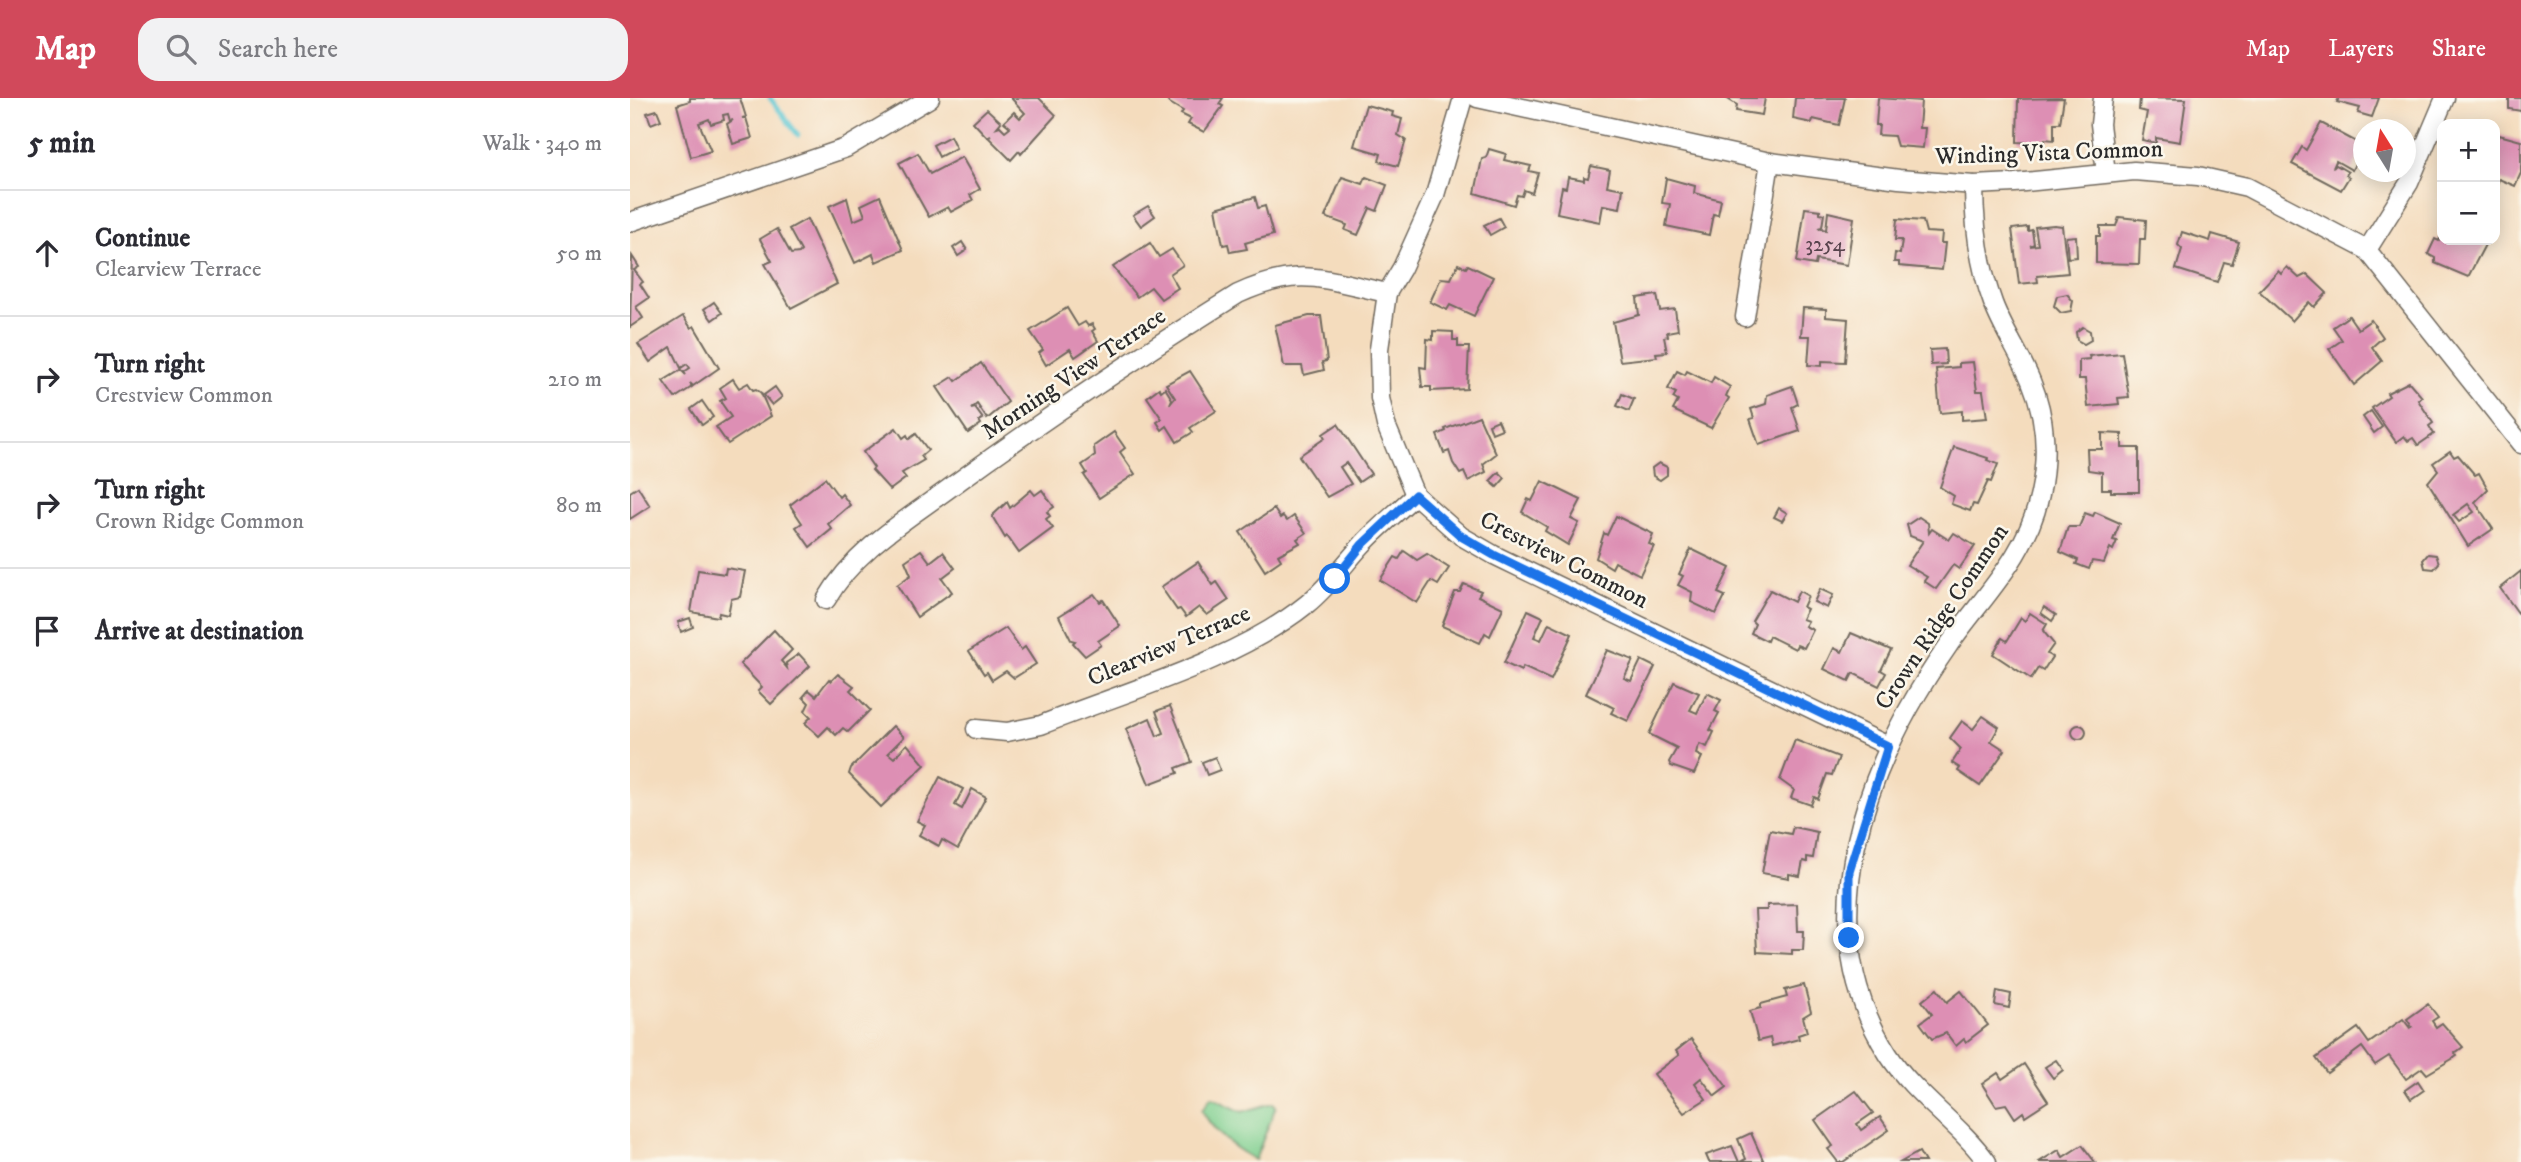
<!DOCTYPE html>
<html lang="en">
<head>
<meta charset="utf-8">
<style>
  body { margin:0; font-family:"IM FELL DW Pica",serif; background:#f2f2f3; color:#2b2b33 }
  .controls { position:absolute; right:21px; top:21px; display:grid; overflow:hidden; border-radius:14px; box-shadow:0 4px 18px #0003 }
  .controls button { width:63px; height:63px; display:grid; place-items:center; padding:0; border:0; border-bottom:2px solid #e1e1e2; background:#fff; color:#2b2b33; font:35px sans-serif }
  .compass { position:absolute; left:1723px; top:21px; width:63px; height:63px; border-radius:50%; background:#fff; box-shadow:0 4px 18px #0003; rotate:349deg }
  .stop { position:absolute; width:21px; height:21px; margin:-16px; border:5px solid #1a73e8; border-radius:50%; background:#fff }
  .stop.end { background:#1a73e8; border-color:#fff; box-shadow:0 2px 7px #0008 }
  .list { margin:0; padding:0; list-style:none }
  h2 { display:flex; justify-content:space-between; align-items:center; height:91px; margin:0; padding:0 28px; font-size:30px }
  h2 small { font-size:23px; font-weight:400; color:#7c7c81 }
  .list li { display:grid; grid-template-columns:46px 1fr auto; gap:21px; align-items:center; box-sizing:border-box; height:126px; padding:0 28px; border-top:2px solid #e1e1e2 }
  .list b { display:block; font-size:26px; white-space:nowrap }
  .list p { margin:0; font-size:23px; white-space:nowrap; color:#7c7c81 }
  .list em { font-size:23px; font-style:normal; color:#7c7c81 }
  .icon { flex:none; width:38px; height:38px; fill:none; stroke:currentColor; stroke-width:2; stroke-linecap:round; stroke-linejoin:round }
  .map { position:relative; flex:none; width:1891px; height:1064px; overflow:hidden }
  header { display:flex; align-items:center; gap:42px; box-sizing:border-box; height:98px; padding:0 35px; background:#d1495b; color:#fff }
  header strong { font-size:33px }
  nav { display:flex; gap:38px; margin-inline-start:auto; font-size:24px }
  .search { width:490px; height:63px; background:#f2f2f3; display:flex; align-items:center; gap:18px; box-sizing:border-box; padding:0 24px; border-radius:21px; color:#7c7c81; font-size:26px }
  main { display:flex }
  aside { flex:1; background:#fff }
  .map>svg:first-child { display:block }
</style>
</head>
<body>
<header>
<strong>Map</strong>
<div class="search"><svg class="icon" aria-label="search" viewBox="0 0 24 24"><circle cx="10" cy="10" r="6"/><path d="M15 15l6 6"/></svg>Search here</div>
<nav><a>Map</a><a>Layers</a><a>Share</a></nav>
</header>
<main>
<aside>
<h2>5 min<small>Walk · 340 m</small></h2>
<ul class="list">
<li><svg class="icon" aria-label="ahead" viewBox="0 0 24 24"><path d="M12 20V5M6 11l6-6 6 6"/></svg><div><b>Continue</b><p>Clearview Terrace</p></div><em>50 m</em></li>
<li><svg class="icon" aria-label="right" viewBox="0 0 24 24"><path d="M7 20v-9h11M14 6l5 5-5 5"/></svg><div><b>Turn right</b><p>Crestview Common</p></div><em>210 m</em></li>
<li><svg class="icon" aria-label="right" viewBox="0 0 24 24"><path d="M7 20v-9h11M14 6l5 5-5 5"/></svg><div><b>Turn right</b><p>Crown Ridge Common</p></div><em>80 m</em></li>
<li><svg class="icon" aria-label="arrive" viewBox="0 0 24 24"><path d="M6 21V4h12l-3 4 3 4H6"/></svg><div><b>Arrive at destination</b></div></li>
</ul>
</aside>
<div class="map">
<svg width="1891" height="1064" viewBox="0 0 1891 1064">
  <rect width="100%" height="100%" fill="#fbf7ec"/>
  <filter id="ink" filterUnits="userSpaceOnUse"><feTurbulence type="fractalNoise" baseFrequency=".0143" numOctaves="2"/><feDisplacementMap in="SourceGraphic" scale="14" xChannelSelector="R" yChannelSelector="G"/><feConvolveMatrix kernelMatrix="1 2 1 2 8 2 1 2 1" color-interpolation-filters="sRGB"/></filter>
  <filter id="wash" filterUnits="userSpaceOnUse"><feTurbulence type="fractalNoise" baseFrequency=".00686" numOctaves="4" result="noise"/><feDisplacementMap in="SourceGraphic" scale="28" xChannelSelector="R" yChannelSelector="G"/><feGaussianBlur stdDeviation="1.57" result="paint"/><feColorMatrix in="noise" values="0 0 0 0 0 0 0 0 0 0 0 0 0 0 0 0 0 1.4 0 .05"/><feComposite in="paint" operator="in"/></filter>
  <g filter="url(#wash)">
    <rect width="100%" height="100%" fill="#f4dcbd"/>
    <path fill="#7fcf8f" stroke="#557d5d" stroke-width="2" d="M581 999 612 1014 643 1005 646 1008 625 1062C604 1050 583 1034 572 1012Z"/>
    <g fill="none" stroke-linecap="round" stroke-linejoin="round">
      <path stroke="#5ac6d2" stroke-width="5" d="M140 0 168 37"/>
    </g>
    <g id="blocks">
      <g fill="#dd8fb4" fill-rule="evenodd">
        <path d="M60 0H110L116 19 112 20H116L122 40 103 46 97 26 103 22 100 23 98 16 93 17 94 22 81 26 79 21 69 25 81 53 61 59 47 7 60 3Z"/>
        <path d="M381 0H409L426 17 391 56 389 53 381 62 358 39 361 37 357 39 343 24 357 11 371 24 367 29 370 28 375 33 380 29 374 24 384 14 390 20 395 15Z"/>
        <path d="M541 0H593L589 6 593 8 574 34 558 26 561 21 551 16 553 13 538 4Z"/>
        <path d="M1096 0H1135L1132 17 1106 13 1107 7Z"/>
        <path d="M1165 0H1215L1209 27 1183 21 1182 25 1163 21Z"/>
        <path d="M1248 0 1291 3 1289 30H1295L1293 50 1267 48 1264 38 1248 37 1249 27H1246Z"/>
        <path d="M1434 0 1430 25H1424V42L1415 41V45L1387 44 1388 1Z"/>
        <path d="M1510 0 1556 1 1550 44 1526 40V45L1512 42 1517 14 1509 12Z"/>
        <path d="M1709 0H1749L1742 19 1728 15 1730 10 1707 4Z"/>
        <path d="M1879 0H1891V13L1879 11Z"/>
        <path d="M736 7 763 14 762 18 772 21 768 37 776 42 768 68 749 63 751 56 724 48Z"/>
        <path d="M27 12 31 22 21 26 17 15Z"/>
        <path d="M1691 25 1734 48 1722 72 1706 63 1703 70 1706 67 1718 74 1716 77 1719 79 1711 92 1662 66 1672 49 1676 52Z"/>
        <path d="M1869 37 1891 43V75L1885 88 1869 81 1865 91V44Z"/>
        <path d="M320 38 326 50 309 59 303 47Z"/>
        <path d="M859 51 876 56 874 62 901 68 899 73 908 75 902 95 894 92 892 98 887 97 884 107 845 95 852 61 856 60Z"/>
        <path d="M288 55 300 76 332 59 350 91 340 97 343 102 321 114 318 109 299 119 269 65Z"/>
        <path d="M961 68 980 72 977 88 993 91 990 110 973 107 970 124 927 115 932 89 936 90 938 79 954 82V79L958 80Z"/>
        <path d="M712 79 733 86 736 79 757 87 747 113 740 110 728 137 715 132 717 127 695 119Z"/>
        <path d="M1036 80 1065 88 1064 95 1091 102 1088 117 1083 116 1079 137 1036 128 1040 106 1032 105Z"/>
        <path d="M250 98 273 152 246 164 243 156 225 165 199 108 217 100 223 123 235 118 231 107Z"/>
        <path d="M625 99 628 110 635 108 643 137 615 145 617 151 600 154 598 146 593 147 586 110Z"/>
        <path d="M518 108 525 118 511 128 503 117Z"/>
        <path d="M1175 110 1190 112V115L1194 116 1192 129 1188 130 1196 132 1198 114 1224 120 1217 167 1186 162 1185 167 1167 164Z"/>
        <path d="M1489 119 1516 122 1515 141H1510L1509 166 1466 165V138H1470V128H1486Z"/>
        <path d="M869 120 874 129 860 137 854 127Z"/>
        <path d="M177 121 207 186 161 210 135 166 142 163 130 141 147 131 161 156 169 155 171 153 159 131Z"/>
        <path d="M1267 121 1293 123 1296 134 1312 135 1311 145H1315L1312 172 1269 168V164H1264L1265 155 1270 156 1272 142H1265Z"/>
        <path d="M1424 127 1432 128 1438 175 1407 178 1408 184 1389 186 1382 131 1398 129V133L1402 132 1404 146 1400 148 1408 147 1405 129Z"/>
        <path d="M1552 134 1580 143 1582 136 1609 144 1602 166 1594 164 1587 184 1546 171 1552 151 1548 147Z"/>
        <path d="M1812 136V142L1857 143 1838 179 1805 165V160L1798 156 1805 141 1809 143Z"/>
        <path d="M1446 138 1447 159 1438 160 1436 139Z"/>
        <path d="M332 144 337 152 328 158 323 150Z"/>
        <path d="M520 145 529 159 542 151 553 167 540 176 548 190 531 201 521 189 507 199 483 169Z"/>
        <path d="M2 158 9 169 4 172 13 184 10 186 19 200 6 209 13 220 0 229Z"/>
        <path d="M828 166 836 170 838 167 863 179 844 218 820 207 817 212 800 204 811 180 821 181Z"/>
        <path d="M1657 169 1669 180 1677 176 1697 195 1684 209 1679 204 1662 223 1629 193 1648 173 1651 176Z"/>
        <path d="M1437 196 1443 203 1441 213 1431 215 1424 208 1427 198Z"/>
        <path d="M1027 197 1030 213 1045 211 1048 232 1037 234 1038 238 1034 239 1037 254 1026 255 1027 259 990 263 983 224 1009 217 1007 200Z"/>
        <path d="M84 204 92 215 82 222 74 211Z"/>
        <path d="M437 210 448 228 455 224 458 228 462 226 465 231 462 233 468 243 445 259 440 251 416 267 409 255 413 252 400 233Z"/>
        <path d="M1173 210 1196 211V219L1218 221 1215 264 1192 263V268L1178 267 1180 238H1171Z"/>
        <path d="M53 218 61 230 64 228 89 270 63 288 60 285 62 289 45 300 33 283 51 272 56 277 54 274 60 270 57 266 51 270 41 249 20 264 8 246Z"/>
        <path d="M679 218H691L697 263 692 264 694 272 674 277 672 268H654L645 227Z"/>
        <path d="M1719 218 1728 231 1741 222 1753 239 1742 249 1752 263 1724 287 1699 251 1712 242 1703 229Z"/>
        <path d="M1453 229 1460 233 1461 242 1454 246 1447 242 1446 234Z"/>
        <path d="M803 233 823 234V242H828V249H839L837 291 801 293V289H792L790 269 796 270 797 241 803 242Z"/>
        <path d="M1315 251 1316 266 1301 267 1300 252Z"/>
        <path d="M1492 255 1499 299 1488 300 1489 306 1458 309 1455 281H1449V262L1460 261 1459 258Z"/>
        <path d="M1343 264 1347 293H1353L1357 320 1332 322V313L1310 315 1306 271 1329 269V265Z"/>
        <path d="M351 265 378 304 357 321 347 306 341 311 345 310 353 321 349 323 351 326 338 335 307 289 323 279 326 283Z"/>
        <path d="M560 273 586 313 560 330 563 334 547 344 537 328 532 332 527 324 532 321 517 299 529 290 531 293 535 290 542 301 540 306 545 300 536 286Z"/>
        <path d="M1047 273 1055 277 1057 273 1081 285 1084 279 1100 289 1096 298 1099 300 1081 330 1043 312 1048 303 1043 300 1046 295 1038 291Z"/>
        <path d="M103 281 109 290 118 285 123 292 126 291 131 295 141 318 98 346 86 329 101 319 90 303 96 300 90 290Z"/>
        <path d="M1779 284 1792 299 1788 302 1803 325 1799 328 1804 336 1788 347 1783 340 1778 343 1774 338 1766 344 1742 310 1759 298 1757 295Z"/>
        <path d="M1162 288 1168 306 1162 309 1170 333 1129 347 1120 321 1124 320 1121 311 1136 306 1137 297Z"/>
        <path d="M145 289 152 299 142 307 134 297Z"/>
        <path d="M992 296 1004 301 999 313 987 308Z"/>
        <path d="M72 303 83 319 72 327 61 311Z"/>
        <path d="M1741 313 1752 329 1744 335 1733 319Z"/>
        <path d="M849 318 866 356 853 366 856 374 838 383 834 374 830 376 823 365 819 353 814 355 807 337 816 333 815 331Z"/>
        <path d="M868 322 872 331 862 335 859 326Z"/>
        <path d="M708 326 741 376 729 384 716 365 710 369 721 386 697 399 669 358 695 340 693 336Z"/>
        <path d="M266 330 273 340 277 337 279 341 286 336 298 352 291 358 294 362 272 375 276 380 260 392 242 372 244 370 233 354Z"/>
        <path d="M484 334 495 350 490 354 505 376 469 400 454 377 457 375 452 367 465 358 464 348Z"/>
        <path d="M1472 335 1492 336V350H1509V394H1481V391H1472V374L1458 372 1457 351H1472Z"/>
        <path d="M1324 349 1358 360 1357 362 1368 366 1361 384 1358 383 1347 407 1343 406 1340 413 1321 406 1324 398 1310 389Z"/>
        <path d="M1820 353 1824 359 1828 357 1845 377 1849 375 1858 391 1845 404 1863 431 1838 448 1798 384 1808 372 1803 365ZM1838 406 1844 414 1829 424 1823 417Z"/>
        <path d="M1029 365 1037 369V377L1030 382 1023 378 1022 370Z"/>
        <path d="M869 374 875 380 867 389 860 383Z"/>
        <path d="M195 380 209 399 212 396 220 407 198 426 202 431 180 449 166 429 172 425 160 407Z"/>
        <path d="M912 383 951 402 941 421 949 425 938 447 915 433 917 429 892 414 898 401 902 403Z"/>
        <path d="M8 389 20 408 0 421V394Z"/>
        <path d="M401 392 405 397 412 392 424 409 417 414 420 418 416 421 423 430 389 455 377 438 375 440 362 418 377 404 380 410Z"/>
        <path d="M1149 410 1157 415 1152 423 1144 419Z"/>
        <path d="M644 411 650 420 653 418 657 423 664 418 676 435 667 441 670 445 648 457 651 462 635 473 610 434Z"/>
        <path d="M1465 414 1490 425 1483 442 1487 443 1483 452 1480 450 1474 465 1462 463 1459 471 1446 466 1448 462 1430 454 1438 429H1449L1455 415 1463 418Z"/>
        <path d="M986 418 1023 436 1019 446 1024 448 1010 477 985 464 982 470 966 460 974 435 977 437Z"/>
        <path d="M1289 419 1298 425 1299 435 1302 431 1319 442 1324 435 1345 448 1329 471 1323 467 1306 491 1294 483 1297 479 1277 467 1293 443 1280 438 1277 427Z"/>
        <path d="M1061 451 1100 470 1088 495 1095 498 1086 516 1061 504 1062 494 1048 487 1053 478 1049 476Z"/>
        <path d="M291 452 300 464 313 454 325 470 312 480 322 494 287 519 267 487 281 477 275 463Z"/>
        <path d="M774 453 787 462 797 456 819 470 808 487 801 483 787 505 750 482 765 459 769 461Z"/>
        <path d="M1798 456 1806 457 1809 465 1804 471 1795 470 1793 462Z"/>
        <path d="M568 464 583 487 587 484 599 502 577 517 569 509 556 519 550 511 547 512 531 489Z"/>
        <path d="M96 470 115 473 110 499 101 501 98 517 89 515 88 519 61 514 68 472 95 476Z"/>
        <path d="M1891 473V519L1870 490Z"/>
        <path d="M834 486 851 493 848 498 873 510 860 538 855 535 850 545 812 528 825 494H830Z"/>
        <path d="M1190 491 1203 497 1197 510 1184 504Z"/>
        <path d="M1140 492 1164 504 1169 493 1178 498 1173 509 1177 511 1172 521 1178 523 1175 528 1183 532 1174 550 1167 547 1165 551 1139 538 1137 543 1121 535 1125 526 1122 523Z"/>
        <path d="M464 496 470 504 473 502 490 528 468 543 471 547 455 558 443 545 445 543 441 542 429 518Z"/>
        <path d="M1414 509 1426 517 1422 523 1411 515Z"/>
        <path d="M898 512 913 519 904 539 911 542 919 525 942 536 921 582 893 569 891 573 874 565Z"/>
        <path d="M1400 515 1417 526 1413 533 1424 546 1417 556 1422 559 1413 573 1408 570 1401 581 1363 556 1372 540 1377 543 1391 520 1395 523Z"/>
        <path d="M60 520 63 529 51 534 48 524Z"/>
        <path d="M376 530 391 552 395 549 406 566 384 580 376 573 362 582 357 574 354 576 339 553Z"/>
        <path d="M144 532 162 552 151 563 157 570 156 565 169 556 180 568 141 606 128 593 132 589 110 566Z"/>
        <path d="M1221 535 1261 552 1251 572 1256 575 1249 588 1223 575 1219 583 1194 571 1204 550 1212 554Z"/>
        <path d="M977 552 1003 562 994 580 1001 583 1011 562 1025 569 998 623 981 615 984 610 956 596Z"/>
        <path d="M208 576 224 588 220 592 240 612 218 634 213 630 206 637 198 629 189 638 175 625 181 619 175 613 179 605 173 599 179 592 186 598 199 581 201 583Z"/>
        <path d="M1044 584 1069 595 1060 612 1067 615 1077 595 1091 602 1085 613 1089 615 1080 632 1084 634 1077 649 1070 646 1067 651 1066 656 1072 659 1064 676 1041 668 1039 664 1047 650 1019 636Z"/>
        <path d="M540 608 562 664 546 670 548 675 519 686 496 631 520 620 527 638 534 635 526 613Z"/>
        <path d="M1353 618 1369 629 1361 643 1375 652 1350 688 1328 673 1330 670 1322 665 1331 651 1320 640 1332 623 1343 631Z"/>
        <circle cx="1449" cy="634" r="7"/>
        <path d="M263 628 274 639 258 655 264 660 277 646 295 667 251 709 219 676 221 670Z"/>
        <path d="M1165 642 1209 659 1202 677 1197 676 1188 701 1184 699 1181 707 1161 700 1164 692 1150 682Z"/>
        <path d="M585 659 590 672 577 677 572 664Z"/>
        <path d="M310 679 333 691 325 707 332 711 342 691 356 699 328 751 312 742 309 748 289 737 295 727 287 723Z"/>
        <path d="M1163 729 1187 734 1183 760 1177 759V764L1173 763 1170 778 1159 776V780L1132 775 1140 732 1161 736Z"/>
        <path d="M1167 806 1168 833H1174L1173 852H1162V856L1127 854 1125 812H1137V807Z"/>
        <path d="M1174 887 1181 914 1173 919 1177 934 1168 937 1169 941 1142 948 1140 940 1128 943 1120 913 1131 910V906L1157 899 1155 892Z"/>
        <path d="M1307 891 1317 904 1331 893 1358 927 1336 944 1334 941 1326 948 1316 935 1302 941 1290 925 1302 916 1292 903Z"/>
        <path d="M1367 893 1381 896 1379 910 1365 907Z"/>
        <path d="M1798 906 1808 919 1802 923 1806 929 1812 925 1833 949 1825 955 1827 958 1797 976 1792 970 1776 981 1759 958 1745 967 1732 949 1697 975 1686 960 1728 930 1739 945 1773 921 1780 930 1782 929 1777 921Z"/>
        <path d="M1061 941 1097 989 1085 998 1071 980 1065 985 1076 1001 1054 1015 1024 976 1049 957 1046 953Z"/>
        <path d="M1426 962 1433 972 1423 980 1415 969Z"/>
        <path d="M1394 966 1418 1003 1395 1018 1393 1014 1385 1020 1376 1006 1366 1008 1352 986 1368 975 1372 981Z"/>
        <path d="M1788 983 1794 992 1781 1001 1775 992Z"/>
        <path d="M1226 993 1243 1015 1227 1026 1231 1032 1250 1019 1259 1032 1213 1064H1208L1198 1051 1203 1048 1185 1022Z"/>
        <path d="M1121 1035 1134 1064H1110L1116 1061 1108 1041Z"/>
        <path d="M1452 1047 1465 1064H1409L1429 1052 1433 1059Z"/>
        <path d="M1102 1048 1109 1064H1079L1076 1057Z"/>
        <path d="M1289 1054 1295 1064H1271Z"/>
      </g>
    </g>
  </g>
  <g filter="url(#ink)">
    <use href="#blocks" fill-opacity="0" stroke="#71695e" stroke-width="2"/>
    <g fill="none" stroke-linecap="round" stroke-linejoin="round">
      <defs>
        <g id="minor">
          <path d="M833 0 805 97 772 170 757 195 749 251 750 300 756 327 785 397 831 438 864 457 1258 648"/>
          <path d="M847 0 1140 64 1269 81 1344 87 1385 85 1504 73 1568 78 1617 89 1737 152 1891 346"/>
          <path d="M1473 0 1470 26 1476 75"/>
          <path d="M1344 87C1344 127 1349 167 1363 205 1373 232 1390 256 1401 283 1416 319 1418 359 1410 396 1398 457 1352 499 1318 548 1237 664 1174 824 1258 956 1285 998 1328 1024 1357 1064"/>
          <path d="M0 124 216 50 300 0"/>
          <path d="M1737 152 1779 85 1815 0"/>
          <path d="M1115 219 1140 64"/>
          <path d="M196 502C226 450 278 421 325 386 417 319 512 256 608 196 671 167 695 182 757 195"/>
          <path d="M346 631 377 634 411 627C496 593 606 563 677 506 698 489 713 468 731 448 747 430 768 414 785 397"/>
        </g>
      </defs>
      <use href="#minor" stroke="#71695e" stroke-width="21"/>
      <use href="#minor" stroke="#fff" stroke-width="18"/>
    </g>
  </g>
  <g fill="none" stroke-linecap="round" stroke-linejoin="round" filter="url(#ink)">
    <path stroke="#1a73e8" stroke-width="9" d="M705 481 732 447 785 397 831 438 864 457 1258 648 1219 773V840"/>
  </g>
  <g text-anchor="middle" dominant-baseline="central" stroke-width="5" stroke-linejoin="round" paint-order="stroke">
    <g font-size="21" fill="#58444d">
      <text x="1195" y="147">3254</text>
    </g>
    <g font-size="24" fill="#2b2b2b" stroke="#fbf7ec">
      <text transform="translate(1419 55) rotate(-2)">Winding Vista Common</text>
      <text transform="translate(444 276) rotate(-34)">Morning View Terrace</text>
      <text transform="translate(934 462) rotate(27)">Crestview Common</text>
      <text transform="translate(1312 519) rotate(-56)">Crown Ridge Common</text>
      <text transform="translate(539 548) rotate(-23)">Clearview Terrace</text>
    </g>
  </g>
</svg>
<div class="controls">
<button>+</button>
<button>−</button>
</div>
<svg class="compass" viewBox="-18 -18 36 36"><path d="M0-13l5 13h-10z" fill="#e53935"/><path d="M0 13l5-13h-10z" fill="#7c7c81"/></svg>
<div class="stop" style="left:705px;top:481px"></div>
<div class="stop end" style="left:1219px;top:840px"></div>
</div>
</main>
</body>
</html>
